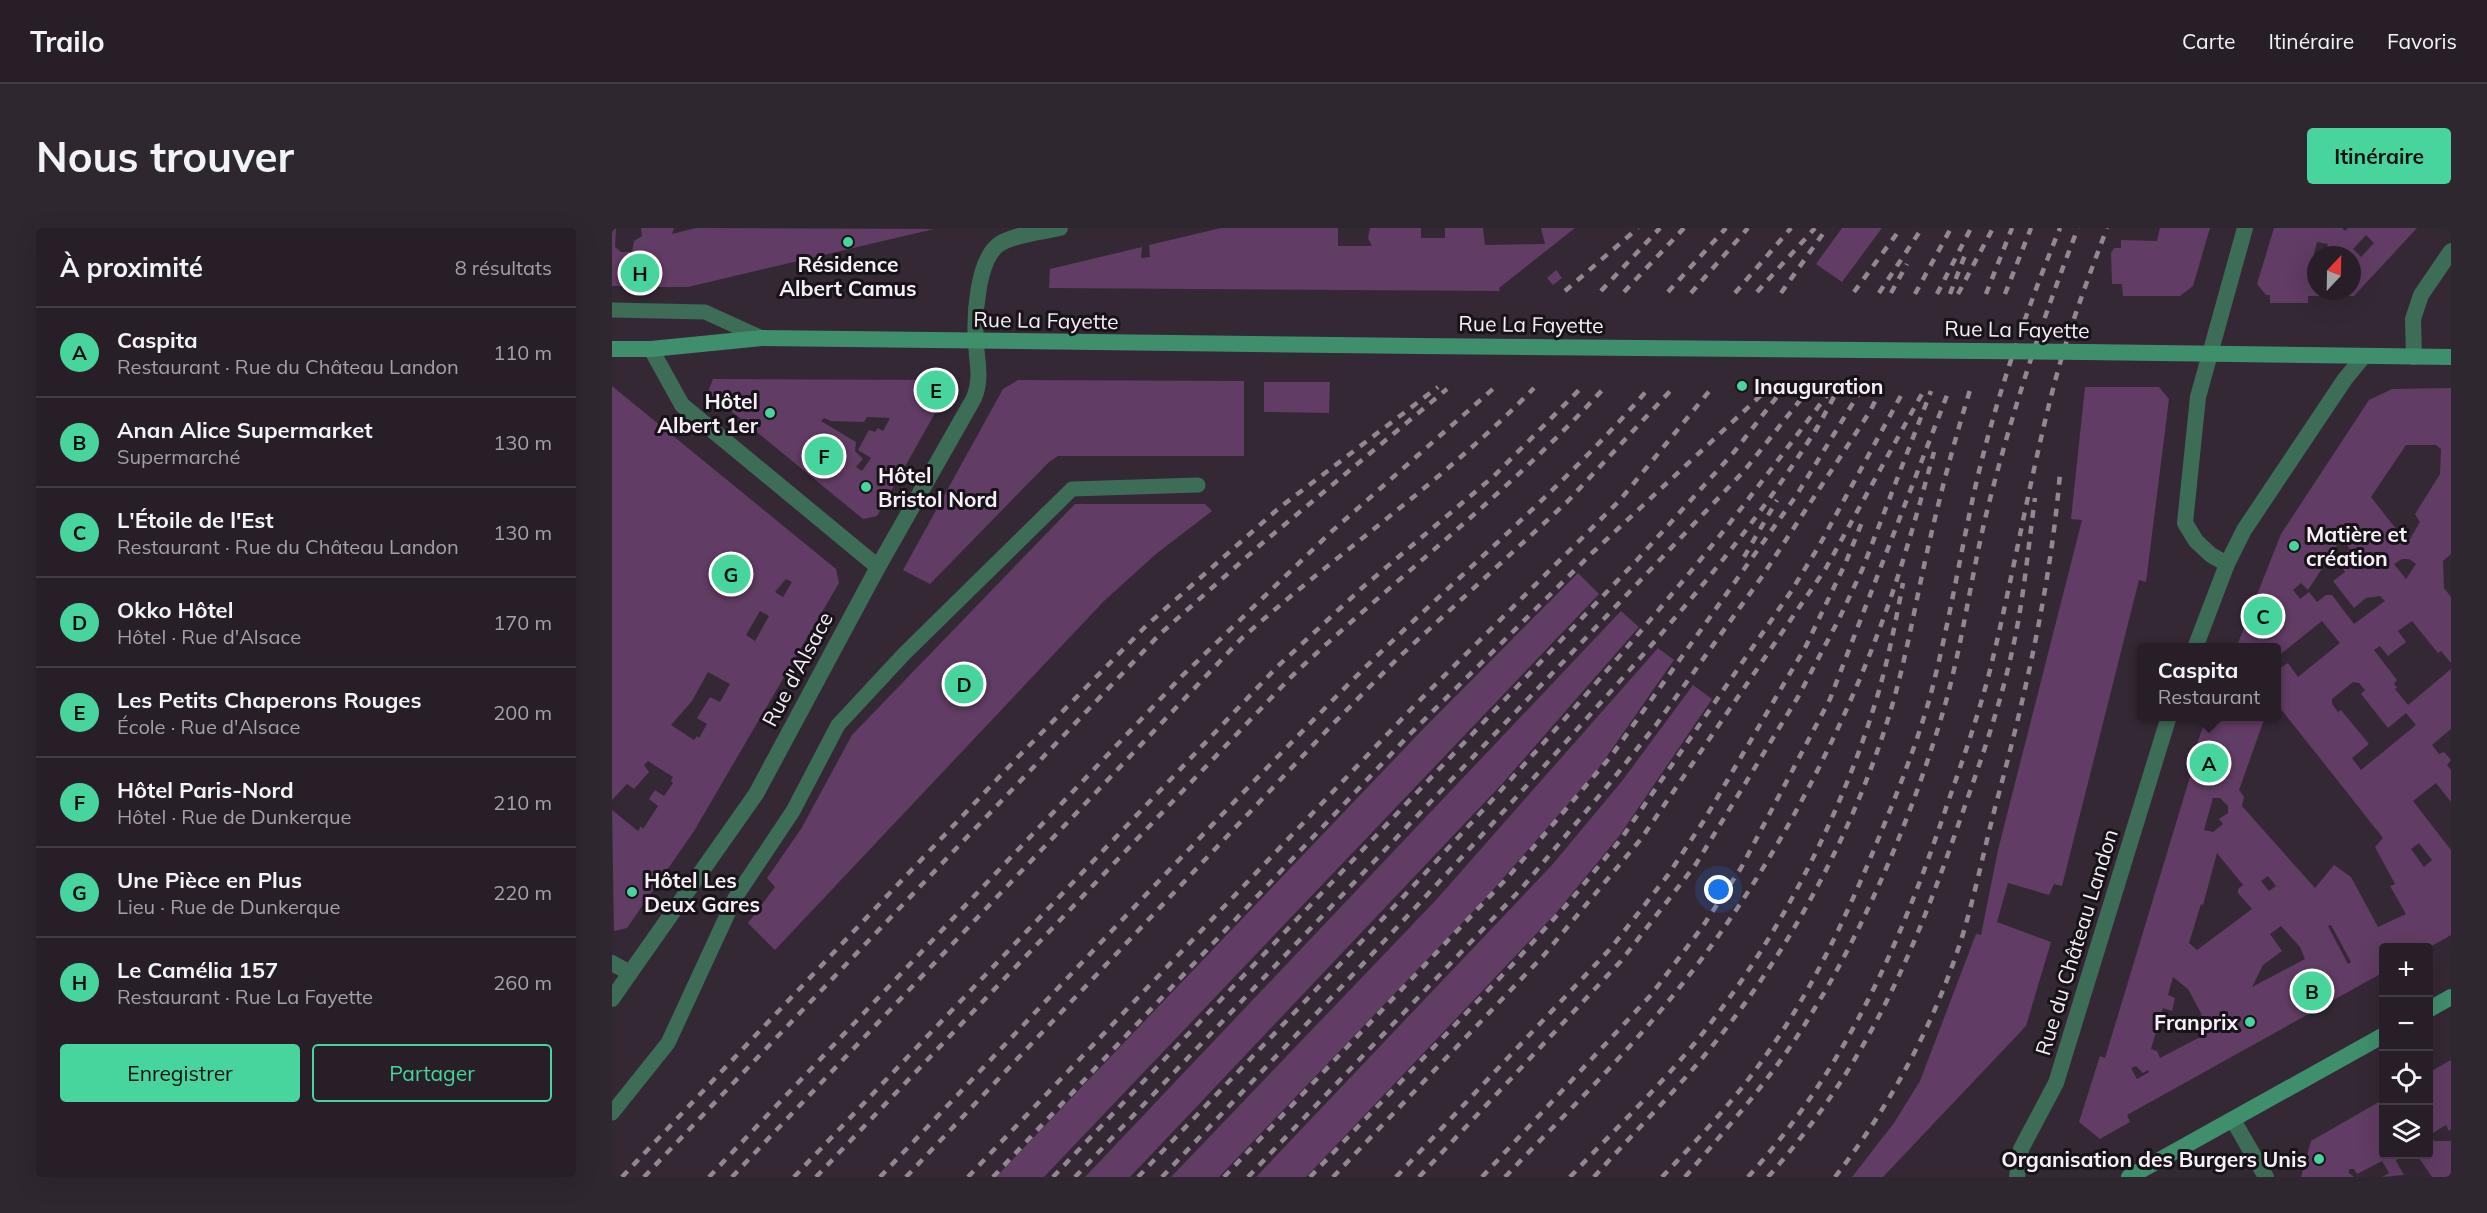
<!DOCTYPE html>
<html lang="fr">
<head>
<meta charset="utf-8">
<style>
  body { margin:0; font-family:Mulish,sans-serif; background:#2f2730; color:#f1f3f6 }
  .controls { position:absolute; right:18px; bottom:18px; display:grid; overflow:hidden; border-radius:6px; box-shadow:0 6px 24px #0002 }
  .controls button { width:54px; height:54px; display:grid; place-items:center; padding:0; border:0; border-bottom:2px solid #433c45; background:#271e28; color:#f1f3f6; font:30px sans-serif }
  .compass { position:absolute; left:1695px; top:18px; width:54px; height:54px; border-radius:50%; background:#271e28; box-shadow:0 6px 24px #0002; rotate:22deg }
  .you { position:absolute; left:1107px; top:662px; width:21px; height:21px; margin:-15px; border:4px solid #fff; border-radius:50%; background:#1a73e8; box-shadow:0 0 0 9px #1a73e833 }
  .badge { display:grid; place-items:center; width:39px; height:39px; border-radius:50%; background:#48d49d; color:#111; font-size:20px; font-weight:700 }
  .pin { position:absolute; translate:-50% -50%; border:3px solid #fff; box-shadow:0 2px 6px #0006 }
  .popup { position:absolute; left:1525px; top:415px; width:144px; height:78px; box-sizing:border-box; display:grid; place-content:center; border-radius:6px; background:#271e28; filter:drop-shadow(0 2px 4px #0005); font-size:20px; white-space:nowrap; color:#a4a2a8 }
  .popup b { font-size:22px; color:#f1f3f6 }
  .popup::after { content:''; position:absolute; left:50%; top:100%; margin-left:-12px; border:12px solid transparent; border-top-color:#271e28 }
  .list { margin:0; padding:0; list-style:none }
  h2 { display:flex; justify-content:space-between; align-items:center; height:78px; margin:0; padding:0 24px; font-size:26px }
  h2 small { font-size:20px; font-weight:400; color:#a4a2a8 }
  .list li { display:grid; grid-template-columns:39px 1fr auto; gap:18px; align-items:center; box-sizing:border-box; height:90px; padding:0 24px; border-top:2px solid #433c45 }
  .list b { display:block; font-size:22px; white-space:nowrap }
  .list p { margin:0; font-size:20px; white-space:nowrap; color:#a4a2a8 }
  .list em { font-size:20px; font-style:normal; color:#a4a2a8 }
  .actions { display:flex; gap:12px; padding:18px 24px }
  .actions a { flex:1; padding:14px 0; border:2px solid #48d49d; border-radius:6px; text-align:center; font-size:21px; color:#48d49d }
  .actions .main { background:#48d49d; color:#111 }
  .icon { flex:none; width:33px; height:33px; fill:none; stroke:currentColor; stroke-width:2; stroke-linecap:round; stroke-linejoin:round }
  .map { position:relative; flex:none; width:1839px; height:949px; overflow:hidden; border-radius:6px }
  header { display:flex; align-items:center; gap:36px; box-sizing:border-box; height:84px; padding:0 30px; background:#271e28; border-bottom:2px solid #433c45 }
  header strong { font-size:28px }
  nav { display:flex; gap:33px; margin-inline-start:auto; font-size:21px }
  .intro { display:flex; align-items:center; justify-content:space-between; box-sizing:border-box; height:144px; padding:0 36px }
  h1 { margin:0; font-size:42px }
  .button { padding:15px 27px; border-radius:6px; background:#48d49d; color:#111; font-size:21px; font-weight:700 }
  main { display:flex; gap:36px; padding:0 36px }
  aside { flex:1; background:#271e28; border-radius:6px; box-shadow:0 6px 24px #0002 }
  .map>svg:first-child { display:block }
</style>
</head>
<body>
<header>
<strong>Trailo</strong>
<nav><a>Carte</a><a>Itinéraire</a><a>Favoris</a></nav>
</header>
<div class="intro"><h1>Nous trouver</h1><a class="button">Itinéraire</a></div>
<main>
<aside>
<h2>À proximité<small>8 résultats</small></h2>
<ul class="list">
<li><span class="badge">A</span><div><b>Caspita</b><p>Restaurant · Rue du Château Landon</p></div><em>110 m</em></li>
<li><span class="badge">B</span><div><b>Anan Alice Supermarket</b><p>Supermarché</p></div><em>130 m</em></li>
<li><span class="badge">C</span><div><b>L'Étoile de l'Est</b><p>Restaurant · Rue du Château Landon</p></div><em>130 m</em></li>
<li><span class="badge">D</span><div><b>Okko Hôtel</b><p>Hôtel · Rue d'Alsace</p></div><em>170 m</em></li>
<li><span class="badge">E</span><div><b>Les Petits Chaperons Rouges</b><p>École · Rue d'Alsace</p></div><em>200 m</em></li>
<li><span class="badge">F</span><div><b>Hôtel Paris-Nord</b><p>Hôtel · Rue de Dunkerque</p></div><em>210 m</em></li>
<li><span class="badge">G</span><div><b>Une Pièce en Plus</b><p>Lieu · Rue de Dunkerque</p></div><em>220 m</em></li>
<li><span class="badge">H</span><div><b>Le Camélia 157</b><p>Restaurant · Rue La Fayette</p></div><em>260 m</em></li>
</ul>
<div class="actions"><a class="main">Enregistrer</a><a>Partager</a></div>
</aside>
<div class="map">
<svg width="1839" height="949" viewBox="0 0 1839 949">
  <rect width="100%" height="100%" fill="#342835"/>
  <g fill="#613c64" fill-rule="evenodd">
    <path d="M0 0H4L3 19 9 24H20L22 13 30 8 29 0H62L60 6 84 0 322 1 76 59H42L0 58Z"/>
    <path d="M609 0H726V18H760L756 10 758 0H809V10H833V0H871L873 17 933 16 929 0H963L887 60 888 63 437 60 438 41 530 19 529 30 538 29 537 17Z"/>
    <path d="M1230 0H1270L1230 54 1204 36Z"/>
    <path d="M1548 0H1598L1581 58 1568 68H1511L1510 56H1500L1499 25 1502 20H1509V12L1545 13Z"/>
    <path d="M1662 0H1730L1733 3 1736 0H1805L1742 68H1696V75H1658V67H1654L1645 56ZM1754 7 1762 15 1749 29 1741 21ZM1705 14 1716 16 1714 24 1740 27V63H1704V42L1698 41Z"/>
    <path d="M944 42 950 50 941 57 935 50Z"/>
    <path d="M101 151 328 152 335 164 265 288 251 291 96 164ZM255 189 278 190 271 203 266 200 263 204 257 202 246 222 259 230 250 243 244 239 251 231 243 223 244 214 209 193 212 190 219 193 252 194Z"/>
    <path d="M406 152 632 153V228H446L437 234 318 356 291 342 391 161Z"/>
    <path d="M652 154H718L717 185 652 184Z"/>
    <path d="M0 158 224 341 227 355 82 603 15 700 2 703 0 582 26 603 29 598 31 601 46 578 37 571 43 562 52 568 61 555 59 553 61 549 36 533 32 537 37 544 22 561 15 556 0 572ZM174 351 180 354 171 369 163 364ZM148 383 157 388 143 413 134 407ZM96 444 118 456 108 474 98 469 85 490 95 496 87 510 85 508 82 512 59 497 80 473Z"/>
    <path d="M1473 159H1547L1557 171 1534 354 1527 352 1450 658 1442 656 1437 667 1396 655 1385 694 1439 714 1414 798 1271 949H1240L1282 895 1308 853 1364 706 1369 707 1386 622 1470 292 1459 291Z"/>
    <path d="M1839 160V326L1831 333 1832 360 1839 369V435L1829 423 1826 425 1800 393 1786 403 1794 414 1776 428 1768 418 1762 422 1785 452 1782 456 1785 459 1783 461 1796 477 1839 441V501L1820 517 1827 526 1832 524 1839 532 1835 537 1839 542V574L1824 555 1801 573 1839 622V707L1816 720H1772V744L1515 887 1518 894 1488 911 1467 894 1488 828 1493 830 1584 529H1581L1593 492 1597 489H1653L1627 562 1632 569 1630 578 1703 660 1722 637 1739 649 1766 699 1794 686 1778 658 1783 656 1763 619 1771 610 1665 476V435L1668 440 1676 435 1686 449 1728 415 1710 393 1665 429 1664 420H1624L1669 306 1757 172 1780 161ZM1794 217H1824L1829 221 1828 246 1803 286 1808 294 1798 311H1792L1759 269ZM1730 310 1738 321 1734 325 1737 328 1728 336 1733 344 1721 353 1742 380 1754 370 1768 368 1773 373 1742 396 1720 367H1714L1705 374 1697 364 1688 371 1681 362 1689 355 1696 362ZM1790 331H1797L1804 336 1794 351 1782 336ZM1741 454 1747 455 1753 462 1749 466 1776 500 1794 485 1804 497 1749 542 1740 530 1757 516 1729 482 1726 484 1720 476V471ZM1601 570H1608L1616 578V585L1607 591 1611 596 1601 604 1592 602ZM1807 615 1820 632 1812 639 1799 621ZM1605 625 1631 657 1626 661V665L1640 681 1585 722 1577 715 1589 676 1591 677ZM1656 648 1664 658 1657 663 1649 653ZM1719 697 1739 734 1736 736 1716 698ZM1669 698 1688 719 1693 731 1640 759 1651 737 1670 723 1658 706ZM1561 749 1576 761 1590 787 1585 790 1594 806 1548 830 1545 823 1539 821 1551 780 1560 783 1563 770 1556 767ZM1524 838 1531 845 1536 842 1537 844 1525 851 1519 840Z"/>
    <path d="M463 276H593L600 283 544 326 492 373 163 722 136 695 163 659 155 650 189 601 240 507Z"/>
    <path d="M966 345 987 366 432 949H384L813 499Z"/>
    <path d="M1009 383 1027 399 890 556 518 949H473Z"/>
    <path d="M1046 420 1062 432 984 544 872 672 607 949H559L824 672Z"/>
    <path d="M1081 457 1100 471 1008 607 944 685 694 949H644L940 637 1010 553Z"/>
    <path d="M1839 832V901L1837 903 1834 897 1819 906 1822 913H1839V949H1820L1805 927H1816V845Z"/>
    <path d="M1772 871V927H1787L1784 933 1792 947 1770 949 1777 945 1770 933 1745 946 1742 941H1737V945L1742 949H1689L1699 913Z"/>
  </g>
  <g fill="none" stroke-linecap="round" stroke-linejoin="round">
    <g stroke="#3d6c57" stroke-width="15">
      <path d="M0 82 93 84 150 110"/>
      <path d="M0 885 56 815 123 670 181 583 226 497 292 426 460 261 586 257"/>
    </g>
    <path stroke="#3d6c57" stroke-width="16" d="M0 771 18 745"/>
    <g stroke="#3d6c57" stroke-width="16">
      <path d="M39 121 70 177 266 339"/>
      <path d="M1802 129 1801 91 1809 67 1839 23"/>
      <path d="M1615 336 1599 327 1584 313 1573 295 1586 169 1633 0"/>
      <path d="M1583 420 1615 336 1632 302 1733 151 1752 128"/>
      <path d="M0 735 18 745 144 566 266 339 362 170C370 151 365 135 364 115 362 89 365 29 389 15 405 6 430 4 448 0"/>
      <path d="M1621 892 1654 949"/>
      <path d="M1405 949 1409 921 1444 855 1557 488"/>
    </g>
    <g stroke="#3f8f6d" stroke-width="16">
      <path d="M0 121H39L150 110 807 118"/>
      <path d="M1473 124 1839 129"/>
      <path d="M1816 782 1839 769"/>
      <path d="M1517 949 1772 807"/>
    </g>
    <g stroke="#928892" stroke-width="4.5" stroke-dasharray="8 8" stroke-linecap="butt">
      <path d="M953 63 1026 0"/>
      <path d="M989 63 1048 0"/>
      <path d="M1012 64 1072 0"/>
      <path d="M1056 64 1114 0"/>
      <path d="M1145 64 1203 0"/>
      <path d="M1242 64 1289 0"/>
      <path d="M1079 65 1136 0"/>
      <path d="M1123 65 1179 0"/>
      <path d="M1169 65 1215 0"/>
      <path d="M1267 65 1310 0"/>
      <path d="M1279 65 1295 36"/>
      <path d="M1303 66 1339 0"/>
      <path d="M1325 66 1359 0"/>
      <path d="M1338 66 1353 27"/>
      <path d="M1346 66 1381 0"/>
      <path d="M1374 66 1400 0"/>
      <path d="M1393 66 1419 0"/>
      <path d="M1203 204 1223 167"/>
      <path d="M1132 329 1165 272"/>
      <path d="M10 949 407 528 535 397 667 280 826 159"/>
      <path d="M32 949 548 406 647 318 835 161"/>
      <path d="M97 949 570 448 719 304 882 160"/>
      <path d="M120 949 629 411C725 325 832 253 922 160"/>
      <path d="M182 949 665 439 751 359 882 248 969 160"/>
      <path d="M204 949 679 449C782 351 896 266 992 160"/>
      <path d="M268 949C418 791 566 630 718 475 822 367 939 274 1037 160"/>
      <path d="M294 949 718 499 786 430 955 274 1060 161"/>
      <path d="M356 949 803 477 1008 272 1099 161"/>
      <path d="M381 949 799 505 980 325 1160 157"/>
      <path d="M441 949 1025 332 1122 224 1174 157"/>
      <path d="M463 949 1132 243 1197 161"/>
      <path d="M526 949C716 749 908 551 1084 337 1131 280 1174 221 1219 162"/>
      <path d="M550 949C688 803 826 658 960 507 1047 409 1137 310 1206 198"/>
      <path d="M612 949 897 648 1000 527 1184 268 1249 162"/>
      <path d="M636 949 909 661 997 556 1044 497 1149 350 1257 185 1269 162"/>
      <path d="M698 949 901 736 958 673 1009 611 1178 365 1207 318 1292 162"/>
      <path d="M721 949 932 727 1029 611 1214 340 1312 162"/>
      <path d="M784 949 999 720 1056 647 1091 594 1194 418 1234 334 1252 289"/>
      <path d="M807 949 1009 733 1084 636 1186 469 1227 391 1250 342 1319 163"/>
      <path d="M870 949 1039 767 1091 698 1129 640 1218 471 1337 162"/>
      <path d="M893 949C949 890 1008 833 1059 770 1147 663 1221 527 1269 397 1290 341 1306 282 1322 224"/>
      <path d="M958 949C1009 895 1063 844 1107 784 1173 696 1229 585 1262 479 1275 438 1283 397 1291 355"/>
      <path d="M982 949C1024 902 1070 857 1109 807 1182 714 1242 601 1277 488 1294 433 1303 376 1316 320 1328 267 1342 214 1358 162"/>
      <path d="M1050 949C1086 911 1122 873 1152 830 1196 769 1229 700 1258 631 1280 578 1302 525 1318 469 1335 405 1346 339 1360 274 1380 181 1412 88 1448 0"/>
      <path d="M1073 949C1117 898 1163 846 1198 788 1254 699 1304 578 1333 477 1351 413 1359 348 1375 283 1399 187 1430 92 1466 0"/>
      <path d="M1136 949C1234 840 1288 717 1334 580 1350 534 1366 489 1378 442 1401 349 1417 254 1441 161 1455 106 1475 53 1495 0"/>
      <path d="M1156 949C1249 844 1296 740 1342 609 1364 546 1387 484 1401 419 1412 370 1416 320 1423 270"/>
      <path d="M1223 949C1279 877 1324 793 1351 706 1365 659 1374 612 1387 565 1415 460 1439 354 1448 245"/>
    </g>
    <path stroke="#3f8f6d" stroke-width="16" d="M807 118 1473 124"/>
  </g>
  <g fill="#48d49d" stroke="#181319" stroke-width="2">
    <circle cx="236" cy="14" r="6"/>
    <circle cx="1130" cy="158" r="6"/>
    <circle cx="158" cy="185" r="6"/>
    <circle cx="254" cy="259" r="6"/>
    <circle cx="1682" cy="318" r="6"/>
    <circle cx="20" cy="664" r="6"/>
    <circle cx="1638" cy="794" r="6"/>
    <circle cx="1707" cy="931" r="6"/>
  </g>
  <g text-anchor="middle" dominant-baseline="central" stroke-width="6" stroke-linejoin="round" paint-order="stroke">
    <g font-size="21" font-weight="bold" fill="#f7eff7" stroke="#181319" text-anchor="start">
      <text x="236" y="36" text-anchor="middle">Résidence<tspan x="236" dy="24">Albert Camus</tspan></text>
      <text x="1142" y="158">Inauguration</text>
      <text x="146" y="173" text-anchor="end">Hôtel<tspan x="146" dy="24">Albert 1er</tspan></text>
      <text x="266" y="247">Hôtel<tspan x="266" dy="24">Bristol Nord</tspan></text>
      <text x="1694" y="306">Matière et<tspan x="1694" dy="24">création</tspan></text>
      <text x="32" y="652">Hôtel Les<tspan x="32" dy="24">Deux Gares</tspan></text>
      <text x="1626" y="794" text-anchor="end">Franprix</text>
      <text x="1695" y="931" text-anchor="end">Organisation des Burgers Unis</text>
    </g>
    <g font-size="21" fill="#f7eff7" stroke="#181319">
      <text transform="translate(434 92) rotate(1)">Rue La Fayette</text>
      <text transform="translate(919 96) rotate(1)">Rue La Fayette</text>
      <text transform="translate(1405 101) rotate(1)">Rue La Fayette</text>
      <text transform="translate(185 441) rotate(-62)">Rue d'Alsace</text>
      <text transform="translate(1464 714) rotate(-73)">Rue du Château Landon</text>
    </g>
  </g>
</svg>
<div class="controls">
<button>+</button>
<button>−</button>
<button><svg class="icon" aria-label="locate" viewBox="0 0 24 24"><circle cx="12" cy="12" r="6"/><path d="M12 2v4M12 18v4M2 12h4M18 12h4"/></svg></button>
<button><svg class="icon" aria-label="layers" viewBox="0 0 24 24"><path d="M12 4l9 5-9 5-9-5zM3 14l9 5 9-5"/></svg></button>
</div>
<svg class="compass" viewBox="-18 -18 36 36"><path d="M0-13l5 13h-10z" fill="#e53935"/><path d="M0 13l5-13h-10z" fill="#a4a2a8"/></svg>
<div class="you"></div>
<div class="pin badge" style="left:1597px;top:535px">A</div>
<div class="popup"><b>Caspita</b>Restaurant</div>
<div class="pin badge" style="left:1700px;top:763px">B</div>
<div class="pin badge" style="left:1651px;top:388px">C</div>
<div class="pin badge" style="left:352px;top:456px">D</div>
<div class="pin badge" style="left:324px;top:162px">E</div>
<div class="pin badge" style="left:212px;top:228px">F</div>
<div class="pin badge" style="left:119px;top:346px">G</div>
<div class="pin badge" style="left:28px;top:45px">H</div>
</div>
</main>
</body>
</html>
